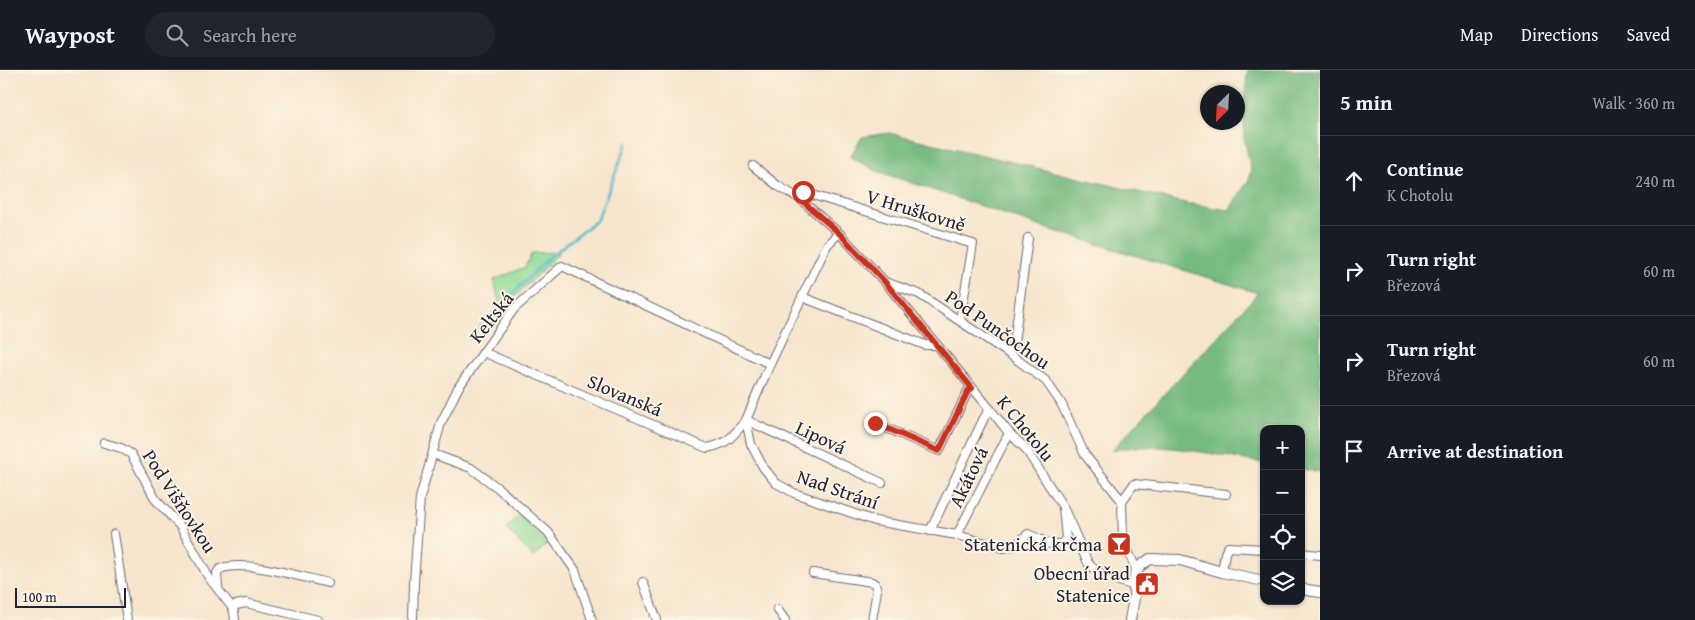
<!DOCTYPE html>
<html lang="en">
<head>
<meta charset="utf-8">
<style>
  body { margin:0; font-family:"Gentium Book Plus",serif; background:#20242c; color:#f1f3f6 }
  .controls { position:absolute; right:15px; bottom:15px; display:grid; overflow:hidden; border-radius:10px; box-shadow:0 1px 4px #0004 }
  .controls button { width:45px; height:45px; display:grid; place-items:center; padding:0; border:0; border-bottom:1px solid #363941; background:#171b24; color:#f1f3f6; font:25px sans-serif }
  .compass { position:absolute; left:1200px; top:15px; width:45px; height:45px; border-radius:50%; background:#171b24; box-shadow:0 1px 4px #0004; rotate:204deg }
  .scale { position:absolute; left:15px; bottom:12px; width:111px; box-sizing:border-box; padding-left:5px; border:2px solid #22223b; border-top:0; font-size:14px; line-height:18px; white-space:nowrap; color:#22223b; -webkit-text-stroke:4px #fcf5e5; paint-order:stroke }
  .stop { position:absolute; width:15px; height:15px; margin:-11px; border:4px solid #c8321e; border-radius:50%; background:#fff }
  .stop.end { background:#c8321e; border-color:#fff; box-shadow:0 1px 5px #0008 }
  .list { margin:0; padding:0; list-style:none }
  h2 { display:flex; justify-content:space-between; align-items:center; height:65px; margin:0; padding:0 20px; font-size:21px }
  h2 small { font-size:16px; font-weight:400; color:#9ea1a6 }
  .list li { display:grid; grid-template-columns:32px 1fr auto; gap:15px; align-items:center; box-sizing:border-box; height:90px; padding:0 20px; border-top:1px solid #363941 }
  .list b { display:block; font-size:19px; white-space:nowrap }
  .list p { margin:0; font-size:16px; white-space:nowrap; color:#9ea1a6 }
  .list em { font-size:16px; font-style:normal; color:#9ea1a6 }
  .icon { flex:none; width:28px; height:28px; fill:none; stroke:currentColor; stroke-width:2; stroke-linecap:round; stroke-linejoin:round }
  .map { position:relative; flex:none; width:1320px; height:550px; overflow:hidden }
  header { display:flex; align-items:center; gap:30px; box-sizing:border-box; height:70px; padding:0 25px; background:#171b24; border-bottom:1px solid #363941 }
  header strong { font-size:24px }
  nav { display:flex; gap:28px; margin-inline-start:auto; font-size:18px }
  .search { width:350px; height:45px; background:#20242c; display:flex; align-items:center; gap:12px; box-sizing:border-box; padding:0 18px; border-radius:28px; color:#9ea1a6; font-size:19px }
  main { display:flex }
  aside { flex:1; background:#171b24 }
  .map>svg:first-child { display:block }
</style>
</head>
<body>
<header>
<strong>Waypost</strong>
<div class="search"><svg class="icon" aria-label="search" viewBox="0 0 24 24"><circle cx="10" cy="10" r="6"/><path d="M15 15l6 6"/></svg>Search here</div>
<nav><a>Map</a><a>Directions</a><a>Saved</a></nav>
</header>
<main>
<div class="map">
<svg width="1320" height="550" viewBox="0 0 1320 550">
  <rect width="100%" height="100%" fill="#fcf5e5"/>
  <filter id="ink" filterUnits="userSpaceOnUse"><feTurbulence type="fractalNoise" baseFrequency=".02" numOctaves="2"/><feDisplacementMap in="SourceGraphic" scale="10" xChannelSelector="R" yChannelSelector="G"/><feConvolveMatrix kernelMatrix="1 2 1 2 8 2 1 2 1" color-interpolation-filters="sRGB"/></filter>
  <filter id="wash" filterUnits="userSpaceOnUse"><feTurbulence type="fractalNoise" baseFrequency=".0096" numOctaves="4" result="noise"/><feDisplacementMap in="SourceGraphic" scale="20" xChannelSelector="R" yChannelSelector="G"/><feGaussianBlur stdDeviation="1.12" result="paint"/><feColorMatrix in="noise" values="0 0 0 0 0 0 0 0 0 0 0 0 0 0 0 0 0 1.4 0 .05"/><feComposite in="paint" operator="in"/></filter>
  <g filter="url(#wash)">
    <rect width="100%" height="100%" fill="#f7e5cd"/>
    <g fill="#90da97" stroke="#597e69">
      <path d="M560 182 501 241 494 210 525 197 532 183Z"/>
      <path d="M520 445 547 474 533 487 506 458Z"/>
    </g>
    <path fill="#74ba80" stroke="#4b6e5e" d="M1248 0H1320V402L1301 399V359H1264V393C1217 386 1157 369 1111 381L1258 223 1042 157 877 101 850 87 862 67 889 63 1185 133 1229 140 1249 110 1251 99 1244 68V29Z"/>
    <g fill="none" stroke-linecap="round" stroke-linejoin="round">
      <path stroke="#51bbce" stroke-width="2.5" d="M469 268 549 187 597 150 627 73"/>
    </g>
  </g>
  <g filter="url(#ink)">
    <g fill="none" stroke-linecap="round" stroke-linejoin="round">
      <defs>
        <g id="minor">
          <path d="M753 96 778 116 800 129 839 163 884 211 990 339 1009 363 1025 378 1063 437 1088 493C1100 507 1118 510 1134 516"/>
          <path d="M800 129 803 122 973 174 960 250"/>
          <path d="M839 163 827 175 770 294 746 350 751 374 763 397 776 413 794 423 875 451 957 465 1004 478 1016 475 1028 464 1050 474H1062L1066 468 1063 437"/>
          <path d="M885 212 919 224 1008 283 1046 311 1061 333 1085 385 1122 431 1123 470 1137 501"/>
          <path d="M802 227 925 275H936"/>
          <path d="M483 282 707 378C728 374 733 366 746 350L882 413"/>
          <path d="M1008 283 1014 273 1028 168"/>
          <path d="M875 353 939 381 968 321 972 318"/>
          <path d="M104 373 121 378 131 384 156 430 180 456 209 508 231 536 234 542 235 550"/>
          <path d="M433 384 471 398 498 418 548 462 575 500 592 550"/>
          <path d="M1122 431 1134 414 1226 424"/>
          <path d="M930 461 984 348 990 339"/>
          <path d="M114 464 127 550"/>
          <path d="M957 465 1009 363"/>
          <path d="M1301 483 1320 485"/>
          <path d="M1222 502 1225 483 1228 477 1264 479"/>
          <path d="M813 503 872 512 875 514 877 520 872 550"/>
          <path d="M643 512 657 550"/>
          <path d="M218 517 217 503 220 499C244 489 301 507 328 513"/>
          <path d="M231 536 246 533 318 550"/>
          <path d="M777 539 785 550"/>
          <path d="M413 550 414 512 420 428 441 353 458 318 514 239 562 196 770 294"/>
        </g>
        <g id="tertiary">
          <path d="M1301 519 1320 522"/>
          <path d="M1130 550 1134 528 1135 504 1140 496 1150 489 1180 490 1222 502 1264 511"/>
        </g>
      </defs>
      <use href="#minor" stroke="#6d666e" stroke-width="10"/>
      <use href="#tertiary" stroke="#6d666e" stroke-width="12"/>
      <use href="#minor" stroke="#fff" stroke-width="8"/>
      <use href="#tertiary" stroke="#fff" stroke-width="10"/>
    </g>
  </g>
  <g fill="none" stroke-linecap="round" stroke-linejoin="round" filter="url(#ink)">
    <path stroke="#c8321e" stroke-width="6" d="M803 122 800 129 839 163 884 211 972 318 968 321 939 381 875 353"/>
  </g>
  <defs>
    <symbol id="bar-square" viewBox="-11 -11 22 22"><rect x="-9" y="-9" width="18" height="18" rx="4" fill="#c8321e" stroke="#fcf5e5"/><path d="M-6-5H6L.8 .8V4.5H3.5V6h-7V4.5H-.8V.8Z" fill="#fff"/></symbol>
    <symbol id="civic-square" viewBox="-11 -11 22 22"><rect x="-9" y="-9" width="18" height="18" rx="4" fill="#c8321e" stroke="#fcf5e5"/><path d="M-.6-6.5H3V-4.5H.6V-3L4-1V1h2V6H-6V1h2V-1L-.6-3ZM-1.2 2.5V6h2.4V2.5Z" fill="#fff"/></symbol>
  </defs>
  <g fill-rule="evenodd">
    <use href="#bar-square" x="1105" y="460" width="28" height="28"/>
    <use href="#civic-square" x="1133" y="500" width="28" height="28"/>
  </g>
  <g text-anchor="middle" dominant-baseline="central" stroke-width="4" stroke-linejoin="round" paint-order="stroke">
    <g font-size="19" fill="#22223b" stroke="#fcf5e5">
      <text transform="translate(916 140) rotate(17)">V Hruškovně</text>
      <text transform="translate(491 247) rotate(-52)">Keltská</text>
      <text transform="translate(998 259) rotate(35)">Pod Punčochou</text>
      <text transform="translate(625 325) rotate(23)">Slovanská</text>
      <text transform="translate(1026 358) rotate(51)">K Chotolu</text>
      <text transform="translate(821 367) rotate(25)">Lipová</text>
      <text transform="translate(968 407) rotate(-64)">Akátová</text>
      <text transform="translate(838 419) rotate(19)">Nad Strání</text>
      <text transform="translate(180 431) rotate(57)">Pod Višňovkou</text>
    </g>
    <g font-size="19" fill="#22223b" stroke="#fcf5e5" text-anchor="end">
      <text x="1102" y="474">Statenická krčma</text>
      <text x="1130" y="503">Obecní úřad<tspan x="1130" dy="22">Statenice</tspan></text>
    </g>
  </g>
</svg>
<div class="controls">
<button>+</button>
<button>−</button>
<button><svg class="icon" aria-label="locate" viewBox="0 0 24 24"><circle cx="12" cy="12" r="6"/><path d="M12 2v4M12 18v4M2 12h4M18 12h4"/></svg></button>
<button><svg class="icon" aria-label="layers" viewBox="0 0 24 24"><path d="M12 4l9 5-9 5-9-5zM3 14l9 5 9-5"/></svg></button>
</div>
<svg class="compass" viewBox="-18 -18 36 36"><path d="M0-13l5 13h-10z" fill="#e53935"/><path d="M0 13l5-13h-10z" fill="#9ea1a6"/></svg>
<div class="scale">100 m</div>
<div class="stop" style="left:803px;top:122px"></div>
<div class="stop end" style="left:875px;top:353px"></div>
</div>
<aside>
<h2>5 min<small>Walk · 360 m</small></h2>
<ul class="list">
<li><svg class="icon" aria-label="ahead" viewBox="0 0 24 24"><path d="M12 20V5M6 11l6-6 6 6"/></svg><div><b>Continue</b><p>K Chotolu</p></div><em>240 m</em></li>
<li><svg class="icon" aria-label="right" viewBox="0 0 24 24"><path d="M7 20v-9h11M14 6l5 5-5 5"/></svg><div><b>Turn right</b><p>Březová</p></div><em>60 m</em></li>
<li><svg class="icon" aria-label="right" viewBox="0 0 24 24"><path d="M7 20v-9h11M14 6l5 5-5 5"/></svg><div><b>Turn right</b><p>Březová</p></div><em>60 m</em></li>
<li><svg class="icon" aria-label="arrive" viewBox="0 0 24 24"><path d="M6 21V4h12l-3 4 3 4H6"/></svg><div><b>Arrive at destination</b></div></li>
</ul>
</aside>
</main>
</body>
</html>
